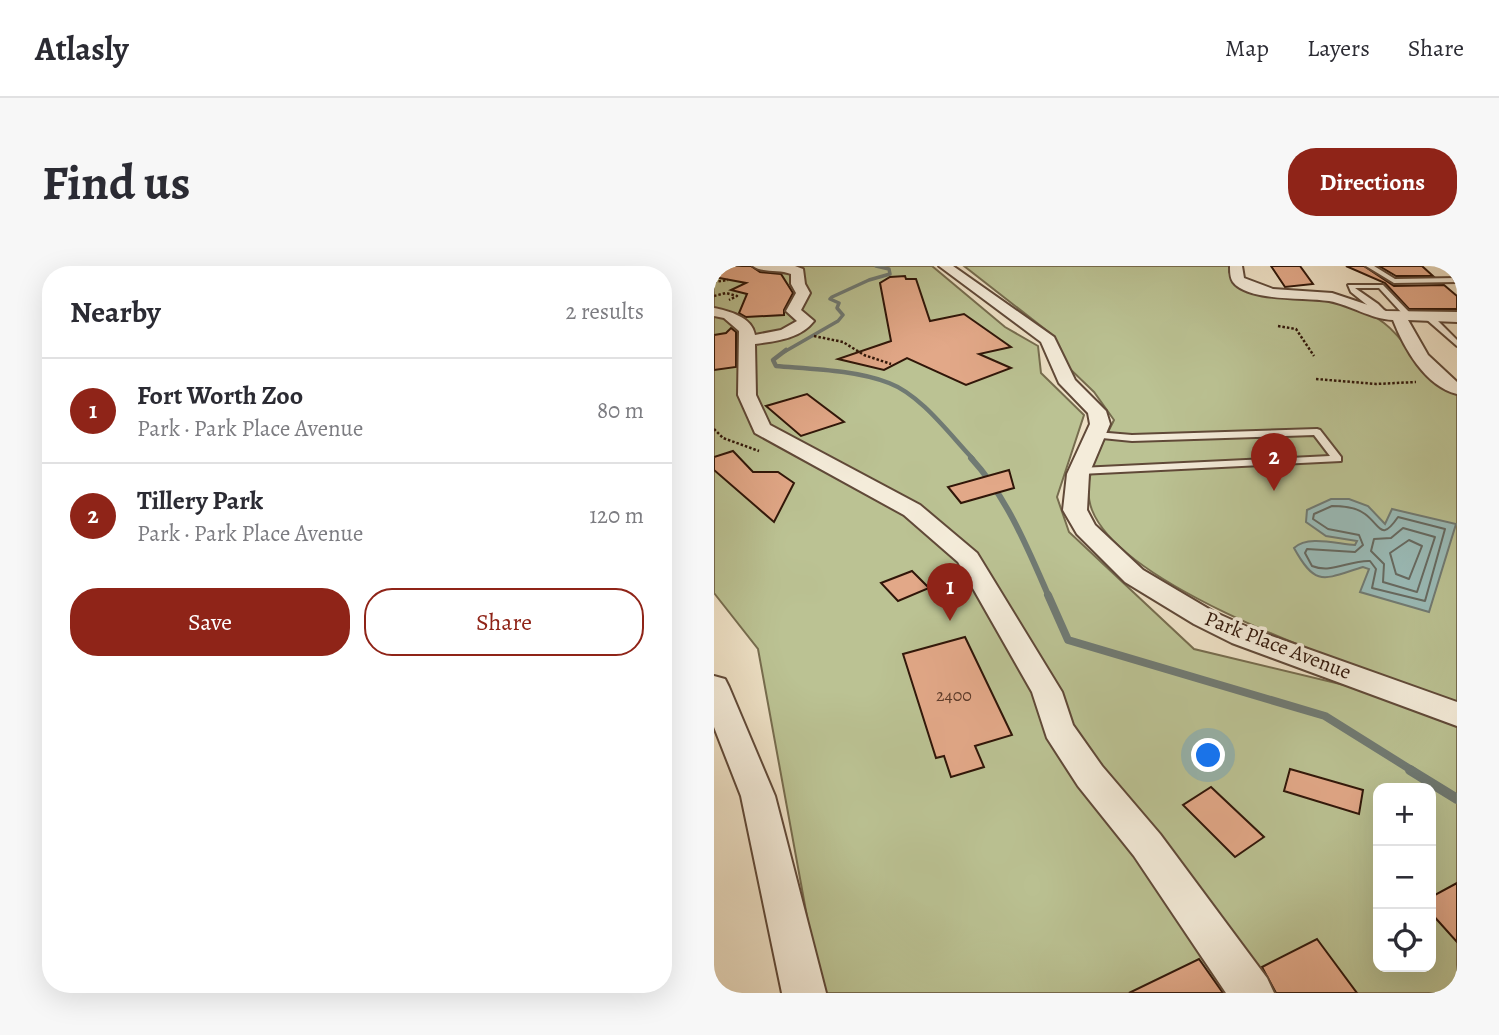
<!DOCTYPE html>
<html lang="en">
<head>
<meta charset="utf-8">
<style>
  body { margin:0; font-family:Alegreya,serif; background:#f7f7f7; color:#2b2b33 }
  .controls { position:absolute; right:21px; bottom:21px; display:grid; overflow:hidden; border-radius:14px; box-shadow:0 7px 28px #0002 }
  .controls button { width:63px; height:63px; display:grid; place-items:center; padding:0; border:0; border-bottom:2px solid #e1e1e2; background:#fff; color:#2b2b33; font:35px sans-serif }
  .you { position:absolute; left:495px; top:490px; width:24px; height:24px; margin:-18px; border:5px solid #fff; border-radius:50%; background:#1a73e8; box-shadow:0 0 0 10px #1a73e833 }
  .badge { display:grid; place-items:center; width:46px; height:46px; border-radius:50%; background:#8f2418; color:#fff; font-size:23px; font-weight:700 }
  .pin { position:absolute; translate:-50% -58px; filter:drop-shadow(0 2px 4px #0008) }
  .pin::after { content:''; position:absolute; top:37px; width:24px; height:21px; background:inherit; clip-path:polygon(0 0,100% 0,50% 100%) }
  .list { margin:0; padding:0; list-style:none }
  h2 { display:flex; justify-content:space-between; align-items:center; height:91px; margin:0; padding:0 28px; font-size:30px }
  h2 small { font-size:23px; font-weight:400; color:#7c7c81 }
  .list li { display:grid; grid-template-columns:46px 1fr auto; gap:21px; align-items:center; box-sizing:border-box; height:105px; padding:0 28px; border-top:2px solid #e1e1e2 }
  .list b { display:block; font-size:26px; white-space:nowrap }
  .list p { margin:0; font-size:23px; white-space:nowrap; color:#7c7c81 }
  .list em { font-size:23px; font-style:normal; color:#7c7c81 }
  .actions { display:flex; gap:14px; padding:21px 28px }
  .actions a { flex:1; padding:16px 0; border:2px solid #8f2418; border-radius:28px; text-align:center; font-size:24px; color:#8f2418 }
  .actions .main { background:#8f2418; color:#fff }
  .icon { flex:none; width:38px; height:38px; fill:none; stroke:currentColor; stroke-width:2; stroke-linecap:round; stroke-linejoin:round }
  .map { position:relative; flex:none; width:743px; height:727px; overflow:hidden; border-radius:28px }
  header { display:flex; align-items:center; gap:42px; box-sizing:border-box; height:98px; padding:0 35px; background:#fff; border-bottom:2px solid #e1e1e2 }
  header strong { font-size:33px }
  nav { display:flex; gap:38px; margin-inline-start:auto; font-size:24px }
  .intro { display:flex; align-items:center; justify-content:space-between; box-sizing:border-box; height:168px; padding:0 42px }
  h1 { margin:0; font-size:49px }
  .button { padding:18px 32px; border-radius:28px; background:#8f2418; color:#fff; font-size:24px; font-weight:700 }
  main { display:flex; gap:42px; padding:0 42px }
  aside { flex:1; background:#fff; border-radius:28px; box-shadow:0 7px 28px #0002 }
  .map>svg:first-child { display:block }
</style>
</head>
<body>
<header>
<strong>Atlasly</strong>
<nav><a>Map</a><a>Layers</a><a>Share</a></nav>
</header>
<div class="intro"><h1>Find us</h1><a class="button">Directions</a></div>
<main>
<aside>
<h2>Nearby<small>2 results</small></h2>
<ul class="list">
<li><span class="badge">1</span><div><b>Fort Worth Zoo</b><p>Park · Park Place Avenue</p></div><em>80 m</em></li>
<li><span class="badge">2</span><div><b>Tillery Park</b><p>Park · Park Place Avenue</p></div><em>120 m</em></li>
</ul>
<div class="actions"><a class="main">Save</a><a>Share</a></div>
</aside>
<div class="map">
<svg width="743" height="727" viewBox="0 0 743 727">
  <rect width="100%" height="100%" fill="#eee1c6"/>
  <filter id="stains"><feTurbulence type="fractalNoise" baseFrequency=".00286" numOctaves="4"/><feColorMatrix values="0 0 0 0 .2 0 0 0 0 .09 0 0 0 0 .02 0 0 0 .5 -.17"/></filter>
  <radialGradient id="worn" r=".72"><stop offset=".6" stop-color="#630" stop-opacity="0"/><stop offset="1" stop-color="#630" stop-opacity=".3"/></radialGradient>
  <g fill="#bbc293" stroke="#766c4e" stroke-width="2" fill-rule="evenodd">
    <path d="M0 0H218L291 61 324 80 327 107 370 149 343 231 355 266 480 383 743 446V727H107L44 383 0 327ZM664 522H717V701H664Z"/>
    <path d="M250 0H515V6L523 18C565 25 637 31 670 57 699 79 705 113 743 126V438C659 406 411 328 378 244 366 213 387 181 400 154L380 126 355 102 337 68Z"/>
  </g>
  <path fill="#9abcb9" stroke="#707a73" stroke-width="2" d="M617 233H635L654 240 671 258 678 243 742 258 715 346 646 326 655 303 649 301C610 313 602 322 580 282 594 269 623 278 641 279L643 275 612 270 592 256 593 244Z"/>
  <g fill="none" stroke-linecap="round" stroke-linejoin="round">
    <g stroke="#656961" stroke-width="2">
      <path d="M618 240C630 240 642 241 651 248 667 260 667 276 684 251L731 263 711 335 658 322 662 303 656 295C635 294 618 308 598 300L591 287 593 283 641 286 649 279 645 269 614 263 599 253 600 248Z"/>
      <path d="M689 262 721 271 703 326 669 316 670 298 657 285 660 273 677 272Z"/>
      <path d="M695 274 708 280 695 313 682 308 676 287Z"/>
    </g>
    <path stroke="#707a73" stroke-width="3.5" d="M70 86 124 55 129 49 123 42 125 37 116 33 118 31 155 14 176 8 175 3 162 0"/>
    <path stroke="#707a73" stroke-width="4.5" d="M72 84 59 94 62 100C97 103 142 104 175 117 207 129 236 169 259 193"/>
    <path stroke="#707a73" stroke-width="6" d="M257 192C293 231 314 283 335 331"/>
    <path stroke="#707a73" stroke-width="8" d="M334 329 354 374 611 450 699 505"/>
    <path stroke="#707a73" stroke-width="10" d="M696 504 743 533"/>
  </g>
  <g fill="#e2a888" stroke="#301609" stroke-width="2">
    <path d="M0 0H37L46 6 67 8 79 27 70 44V49L32 51 25 47 33 28 17 24 32 17 0 11Z"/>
    <path d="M557 0H586L599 18 571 21Z"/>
    <path d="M632 0H650L680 20 730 19 743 30V43H695L671 17Z"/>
    <path d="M665 0H708L719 10H682Z"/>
    <path d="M191 10 192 13H202L216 55 250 48 297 81 265 88 297 102 252 119 193 92 170 104 124 93 177 75 166 17 176 11Z"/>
    <path d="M17 62 22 66V101L0 104V69L12 67Z"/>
    <path d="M93 128 130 156 87 170 52 140Z"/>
    <path d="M19 185 39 206H64L80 217 60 256 0 204V191Z"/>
    <path d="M295 204 300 222 247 237 234 221Z"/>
    <path d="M198 305 215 322 184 335 167 317Z"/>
    <path d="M251 371 298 469 261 480 270 501 237 511 230 490 222 492 189 388Z"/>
    <path d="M576 503 649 524 645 548 570 525Z"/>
    <path d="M497 521 550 571 521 591 469 539Z"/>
    <path d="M743 617V676L717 647V631Z"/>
    <path d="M603 673 643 727H562L548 701Z"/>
    <path d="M485 693 509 727H415Z"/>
  </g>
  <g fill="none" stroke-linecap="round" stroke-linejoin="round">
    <defs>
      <g id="lane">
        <path d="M652 0H660L681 13 743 12V16L680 17Z"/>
        <path d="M634 19H669L695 46 688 53H682L681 51 687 46 665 22H641L664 38 675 49 668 51 637 26Z"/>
        <path d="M712 49H718L743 74V80L712 53Z"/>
        <path d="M603 163 606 164 627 191V195L366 208 361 205 366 202 616 190 600 169 418 175 378 171 377 169 382 166 418 169Z"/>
      </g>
      <g id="street">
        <path d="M39 0H81L89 3 91 18 96 27 87 44 100 55C86 73 62 75 41 78L42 129 56 159 206 239 263 287 348 426 359 459 388 500 446 568 553 712 560 727H512L420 590 364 520 333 472 318 426 244 296 190 249 41 167 24 129 25 65 10 52 0 50V42C15 45 38 51 41 69L67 64 83 55 72 45 82 27 77 18V8C65 3 48 7 39 0Z"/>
        <path d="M225 0H239L340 71 361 114 392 145 396 158 375 208 373 244 381 259 429 304 500 346 538 363 743 436V460L518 377 480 358 411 316 363 268 349 244 353 208 376 158 374 147 345 117 327 76Z"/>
        <path d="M516 0H528L530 12 559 23 618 27 672 45 743 46V56L694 54 714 89 743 116V128C711 120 690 82 679 54 656 53 637 39 615 35 592 31 534 36 519 16 516 12 516 5 516 0Z"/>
        <path d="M0 410 11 413 15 421 61 530 112 727H68L27 530 0 461Z"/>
      </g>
    </defs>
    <use href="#lane" stroke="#604938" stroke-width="4"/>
    <use href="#street" stroke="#604938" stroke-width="4"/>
    <g stroke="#301609" stroke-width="2.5" stroke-dasharray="2.5 2" stroke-linecap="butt">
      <path d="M0 16 14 14"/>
      <path d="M0 30 12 27 23 30 15 34"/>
      <path d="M564 60 582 63 600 90"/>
      <path d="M100 70 129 76 150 89 177 98"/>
      <path d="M602 113 662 118 702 116"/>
      <path d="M0 163 9 172 45 185"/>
    </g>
    <use href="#lane" fill="#f4ecda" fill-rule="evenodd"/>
    <use href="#street" fill="#f4ecda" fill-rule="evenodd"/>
  </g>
  <g text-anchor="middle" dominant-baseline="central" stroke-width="7" stroke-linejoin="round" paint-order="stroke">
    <g font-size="18" fill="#5c3a29">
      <text x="240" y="429">2400</text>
    </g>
    <g font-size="21" fill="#301609" stroke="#f4ecda">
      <text transform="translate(564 379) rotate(21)">Park Place Avenue</text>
    </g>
  </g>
  <rect width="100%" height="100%" filter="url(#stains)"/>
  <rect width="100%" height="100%" fill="url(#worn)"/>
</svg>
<div class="controls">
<button>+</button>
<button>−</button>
<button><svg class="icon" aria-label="locate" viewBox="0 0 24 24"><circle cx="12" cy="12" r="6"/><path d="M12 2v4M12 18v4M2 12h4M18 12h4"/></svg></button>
</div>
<div class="you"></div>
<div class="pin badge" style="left:236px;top:355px">1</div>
<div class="pin badge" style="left:560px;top:225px">2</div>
</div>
</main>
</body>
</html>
